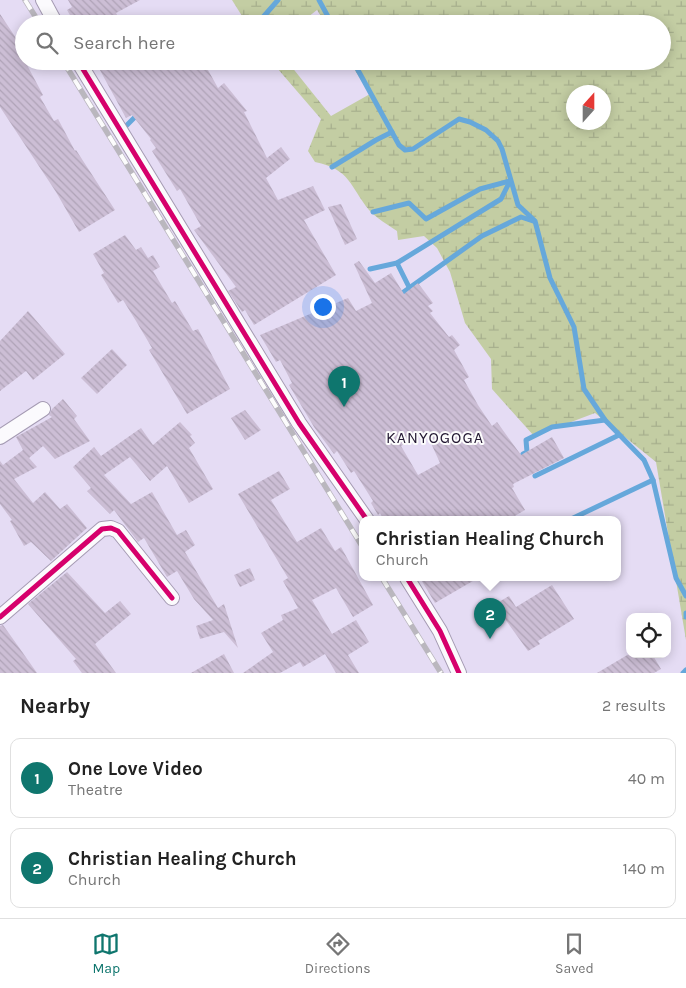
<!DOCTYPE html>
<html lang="en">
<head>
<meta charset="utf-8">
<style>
  body { margin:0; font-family:Karla,sans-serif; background:#f2f2f2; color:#222 }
  .controls { position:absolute; right:15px; bottom:15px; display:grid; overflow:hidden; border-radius:10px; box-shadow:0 2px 12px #0003 }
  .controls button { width:45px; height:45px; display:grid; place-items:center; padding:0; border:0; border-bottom:1px solid #e0e0e0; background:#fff; color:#222; font:25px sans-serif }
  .compass { position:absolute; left:566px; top:85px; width:45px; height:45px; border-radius:50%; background:#fff; box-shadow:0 2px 12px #0003; rotate:21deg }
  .you { position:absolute; left:322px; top:306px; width:18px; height:18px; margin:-12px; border:4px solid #fff; border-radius:50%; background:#1a73e8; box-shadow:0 0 0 8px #1a73e833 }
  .badge { display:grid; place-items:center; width:32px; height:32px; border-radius:50%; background:#0f766e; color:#fff; font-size:16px; font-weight:700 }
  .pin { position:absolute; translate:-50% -41px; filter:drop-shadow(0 1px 2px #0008) }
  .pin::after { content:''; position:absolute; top:26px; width:18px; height:15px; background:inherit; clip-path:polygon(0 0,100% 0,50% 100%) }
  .popup { position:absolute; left:359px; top:516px; width:262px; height:65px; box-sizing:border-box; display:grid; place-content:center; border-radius:10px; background:#fff; filter:drop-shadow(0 1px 4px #0005); font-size:16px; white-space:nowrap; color:#767676 }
  .popup b { font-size:19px; color:#222 }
  .popup::after { content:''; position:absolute; left:50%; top:100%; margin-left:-10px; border:10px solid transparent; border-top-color:#fff }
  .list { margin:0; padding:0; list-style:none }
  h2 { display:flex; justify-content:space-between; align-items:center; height:65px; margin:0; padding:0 20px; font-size:21px }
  h2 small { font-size:16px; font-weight:400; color:#767676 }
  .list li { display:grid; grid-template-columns:32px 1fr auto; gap:15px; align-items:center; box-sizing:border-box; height:80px; margin:0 10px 10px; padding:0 10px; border:1px solid #e0e0e0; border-radius:10px }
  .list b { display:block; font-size:19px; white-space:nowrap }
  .list p { margin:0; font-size:16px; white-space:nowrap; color:#767676 }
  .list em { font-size:16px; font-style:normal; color:#767676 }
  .icon { flex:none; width:28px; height:28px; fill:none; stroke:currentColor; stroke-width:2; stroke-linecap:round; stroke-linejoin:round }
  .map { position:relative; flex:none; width:686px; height:673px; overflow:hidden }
  .search { position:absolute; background:#fff; box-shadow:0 2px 12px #0003; left:15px; right:15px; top:15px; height:55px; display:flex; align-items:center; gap:12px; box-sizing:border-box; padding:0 18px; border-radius:28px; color:#767676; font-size:19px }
  .sheet { height:245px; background:#fff }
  nav { display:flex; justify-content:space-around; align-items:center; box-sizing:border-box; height:70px; border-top:1px solid #e0e0e0; background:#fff; font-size:14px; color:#767676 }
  nav a { display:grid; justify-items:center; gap:2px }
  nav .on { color:#0f766e }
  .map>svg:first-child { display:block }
</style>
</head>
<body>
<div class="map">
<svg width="686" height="673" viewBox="0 0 686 673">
  <defs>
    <pattern id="wetland-marsh" width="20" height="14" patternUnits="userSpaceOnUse" patternTransform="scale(1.25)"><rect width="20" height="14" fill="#c3cda3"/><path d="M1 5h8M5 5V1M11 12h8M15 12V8" fill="none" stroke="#a7af8d"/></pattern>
    <pattern id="building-back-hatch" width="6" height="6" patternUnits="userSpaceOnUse" patternTransform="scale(1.25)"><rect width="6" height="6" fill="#ccbed5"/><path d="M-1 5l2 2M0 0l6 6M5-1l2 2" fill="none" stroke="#afa3b7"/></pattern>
  </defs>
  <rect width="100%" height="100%" fill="#e5dcf4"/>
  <path fill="url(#wetland-marsh)" fill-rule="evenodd" d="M232 0H686V640L656 462 595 413 534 436 492 389 491 359 465 323 450 272 437 248 424 236 398 240 397 231C388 225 376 218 369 210 349 185 351 170 315 162L308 151 321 119 271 61H287L331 116 370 94 349 61H662V24H326L317 10 299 24H247ZM574 92H604V122H574Z"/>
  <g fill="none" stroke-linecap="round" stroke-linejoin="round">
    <g stroke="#66a8db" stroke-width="5">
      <path d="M319 0 332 24"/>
      <path d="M257 24 278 0"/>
      <path d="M353 61 399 145 405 150 413 149 459 119 470 122 486 130 498 141 502 149 518 205 535 221 550 278 574 327 584 389 605 420 644 460 653 480 676 578 686 596"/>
      <path d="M122 130 139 113"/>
      <path d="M332 167 376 140 392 132"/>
      <path d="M373 212 409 203 426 219 480 189 510 181"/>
      <path d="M397 263 409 287"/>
      <path d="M370 269 397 263 501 199 510 181"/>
      <path d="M398 296 482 236 521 217 533 221"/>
      <path d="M523 454 527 452 526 440 552 427 605 420"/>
      <path d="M535 476 619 435"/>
      <path d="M569 520 653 480"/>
      <path d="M686 613V617"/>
      <path d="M683 673 686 670"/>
    </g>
  </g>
  <g fill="url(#building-back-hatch)" fill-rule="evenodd">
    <path d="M68 0H140L116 13 122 24H75L67 10 72 7Z"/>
    <path d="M0 14 22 47 24 61H28L29 64 27 65 43 95 40 97 54 121 58 119 75 151 76 150 115 210 79 232 56 192 0 107Z"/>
    <path d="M95 61H203L218 88 224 83 247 111 244 112 267 158 281 147 290 159 266 178 278 200 313 186 325 210 304 220 336 275 254 325 245 310 242 312 228 291 236 287 194 230 201 226 180 189 177 191 152 151 156 148 150 140 151 139 132 115 126 118Z"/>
    <path d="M341 204 357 239 345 245 328 207Z"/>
    <path d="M125 235 136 250 141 247 148 258 153 255 160 267 153 271 172 303 175 301 193 331 198 329 230 389 187 414 149 350 152 348 136 321 123 300 118 303 101 275 104 273 93 254Z"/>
    <path d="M359 261 375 283 391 273 404 294 418 283 433 303 428 306 433 311 430 313 449 337 452 335 460 345 454 350 469 377 464 380 478 405 492 426 497 422 521 455 552 437 564 458 513 484 514 487 512 488 525 510 508 520H384L380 513 378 515 371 503 373 501 354 471 351 473 337 451 334 454 314 427 289 385 292 383 280 360 276 362 260 335 348 298 356 311 372 303 354 264ZM426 432 440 463 418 475 401 446Z"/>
    <path d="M28 311 65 354 33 380 26 371 0 391V341Z"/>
    <path d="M112 349 127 365 97 394 81 378Z"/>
    <path d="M63 399 77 416 74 419 90 441 55 459 43 446 29 458 37 467 14 479 33 503 45 492 60 509 67 504 87 528 51 561 31 542 24 546 10 521 12 520 0 504V461L3 465 23 450 16 437 52 417 49 415 52 409Z"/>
    <path d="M245 410 261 430 245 440 231 418Z"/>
    <path d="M180 422 192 435 190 436 195 443 189 448 213 489 189 503 167 466 150 481 130 457 104 475 131 504 152 492 177 535 186 530 195 545 185 552 218 608 224 604 238 648 224 632 200 639 196 626 213 620 194 599 177 571 167 577 144 538 138 542 114 510 110 514 87 491 91 488 73 467 94 447 101 456 141 428 153 445Z"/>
    <path d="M279 471 290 489 271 500 297 542 321 528 335 551 341 547 373 605 353 617 336 588 312 600 332 634 356 620 369 642 348 655 359 673H336L325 654 303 667 300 662 280 673H243L273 652 261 633 283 620 281 615 298 608 283 581 288 578 238 494Z"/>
    <path d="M250 568 255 580 240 587 234 575Z"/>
    <path d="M67 572 105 613 120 601 131 614 95 644 116 673H82L73 661 76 659 28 604Z"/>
    <path d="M420 578H478L435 603Z"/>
    <path d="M552 585 574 619 538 641 540 644 528 651 502 615 499 617 492 606 509 596 516 607Z"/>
    <path d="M3 625 18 646 37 673H0V626Z"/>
    <path d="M224 654 234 673H191Z"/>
    <path d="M629 654H652L661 669 654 673H597Z"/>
  </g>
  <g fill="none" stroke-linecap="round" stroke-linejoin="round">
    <defs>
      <g id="minor">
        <path d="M43 0 56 24"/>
        <path d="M78 61 299 423 367 520"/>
        <path d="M0 437 43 409"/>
        <path d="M407 578 440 631 459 673"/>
        <path d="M0 617 102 529 111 528 118 531 172 598"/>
      </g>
    </defs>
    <use href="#minor" stroke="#a59bb3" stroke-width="16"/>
    <use href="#minor" stroke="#fbfafd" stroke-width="14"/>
    <defs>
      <g id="rail">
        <path d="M25 0 40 24"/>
        <path d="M63 61 362 546"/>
        <path d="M382 578 441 673"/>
      </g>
    </defs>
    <use href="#rail" stroke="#bab7be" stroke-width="5.5"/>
    <use href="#rail" stroke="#fcfcfc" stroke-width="4" stroke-dasharray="11" stroke-linecap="butt"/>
    <defs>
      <g id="cycleway">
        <path d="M78 61 299 423 367 520"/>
        <path d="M407 578 440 631 459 673"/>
        <path d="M0 617 102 529 111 528 118 531 172 598"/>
      </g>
    </defs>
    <use href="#cycleway" stroke="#fcfcfc" stroke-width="8"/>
    <use href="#cycleway" stroke="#d6006c" stroke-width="5"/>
  </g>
  <g text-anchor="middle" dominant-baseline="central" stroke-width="4" stroke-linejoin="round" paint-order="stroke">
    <g font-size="16" letter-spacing="1" fill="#231832" stroke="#fcfcfc">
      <text x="435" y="437">KANYOGOGA</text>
    </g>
  </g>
</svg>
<div class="controls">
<button><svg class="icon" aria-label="locate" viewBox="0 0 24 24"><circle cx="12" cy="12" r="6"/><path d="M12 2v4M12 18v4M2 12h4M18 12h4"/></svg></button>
</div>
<svg class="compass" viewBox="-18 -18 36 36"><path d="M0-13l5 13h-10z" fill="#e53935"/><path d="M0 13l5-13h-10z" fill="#767676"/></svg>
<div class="you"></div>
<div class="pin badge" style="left:344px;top:407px">1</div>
<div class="pin badge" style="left:490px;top:639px">2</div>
<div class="popup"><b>Christian Healing Church</b>Church</div>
<div class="search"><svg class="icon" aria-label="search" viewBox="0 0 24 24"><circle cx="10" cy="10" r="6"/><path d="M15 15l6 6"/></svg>Search here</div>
</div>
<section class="sheet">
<h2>Nearby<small>2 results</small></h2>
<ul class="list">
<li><span class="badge">1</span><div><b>One Love Video</b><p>Theatre</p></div><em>40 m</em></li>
<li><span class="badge">2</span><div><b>Christian Healing Church</b><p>Church</p></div><em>140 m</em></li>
</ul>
</section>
<nav>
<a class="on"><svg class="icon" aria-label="map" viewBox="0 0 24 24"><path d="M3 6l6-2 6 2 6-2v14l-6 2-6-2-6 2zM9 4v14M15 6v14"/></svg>Map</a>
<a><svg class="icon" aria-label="directions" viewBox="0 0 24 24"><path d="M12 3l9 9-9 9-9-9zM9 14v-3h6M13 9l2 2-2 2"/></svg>Directions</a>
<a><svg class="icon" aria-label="saved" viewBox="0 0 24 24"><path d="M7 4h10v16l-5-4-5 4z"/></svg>Saved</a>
</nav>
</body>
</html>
